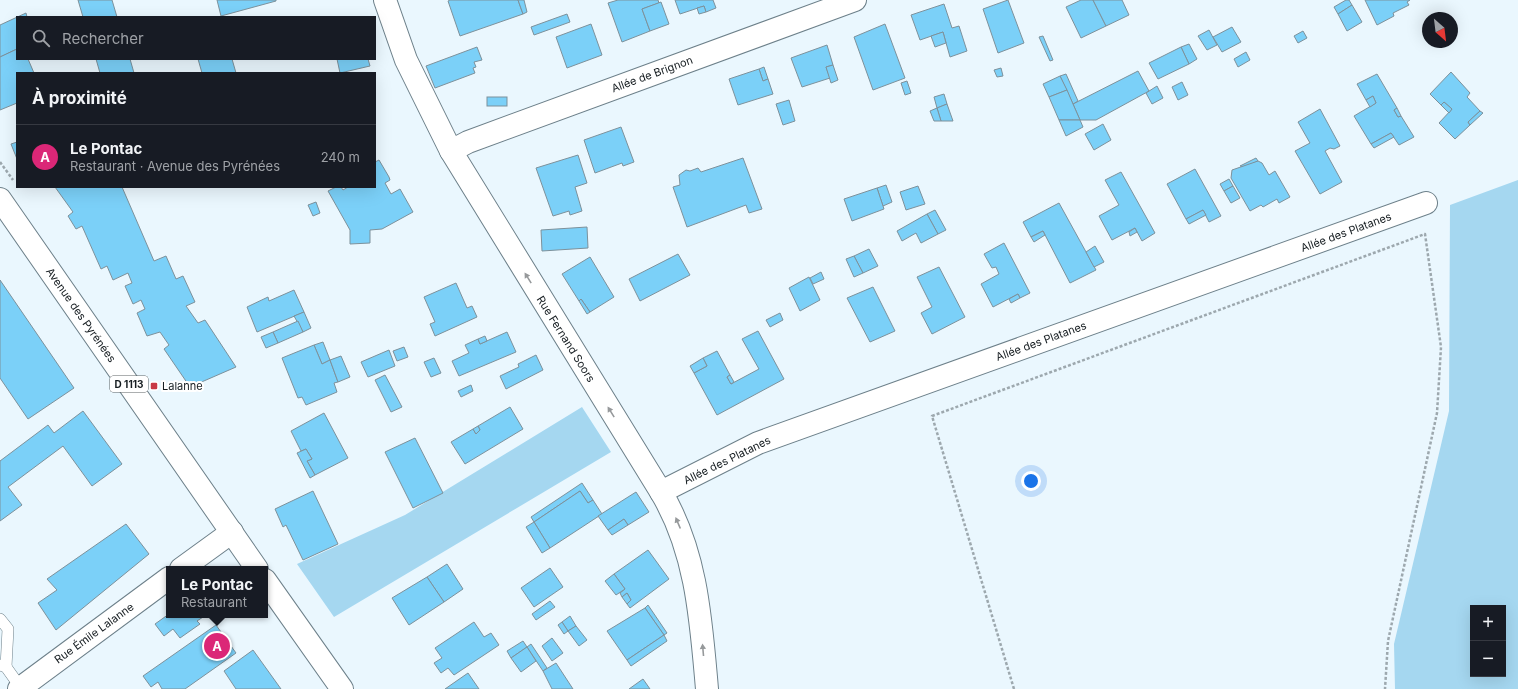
<!DOCTYPE html>
<html lang="fr">
<head>
<meta charset="utf-8">
<style>
  body { margin:0; font-family:Inter,sans-serif; background:#242831; color:#f1f3f6 }
  .controls { position:absolute; right:12px; bottom:12px; display:grid; overflow:hidden; border-radius:0px; box-shadow:0 4px 16px #0002 }
  .controls button { width:36px; height:36px; display:grid; place-items:center; padding:0; border:0; border-bottom:1px solid #363941; background:#171b24; color:#f1f3f6; font:20px sans-serif }
  .compass { position:absolute; left:1422px; top:12px; width:36px; height:36px; border-radius:50%; background:#171b24; box-shadow:0 4px 16px #0002; rotate:152deg }
  .you { position:absolute; left:1031px; top:481px; width:14px; height:14px; margin:-10px; border:3px solid #fff; border-radius:50%; background:#1a73e8; box-shadow:0 0 0 6px #1a73e833 }
  .badge { display:grid; place-items:center; width:26px; height:26px; border-radius:50%; background:#db2777; color:#fff; font-size:13px; font-weight:700 }
  .pin { position:absolute; translate:-50% -50%; border:2px solid #fff; box-shadow:0 1px 4px #0006 }
  .popup { position:absolute; left:166px; top:566px; width:102px; height:52px; box-sizing:border-box; display:grid; place-content:center; border-radius:0px; background:#171b24; filter:drop-shadow(0 1px 3px #0005); font-size:13px; white-space:nowrap; color:#9ea1a6 }
  .popup b { font-size:15px; color:#f1f3f6 }
  .popup::after { content:''; position:absolute; left:50%; top:100%; margin-left:-8px; border:8px solid transparent; border-top-color:#171b24 }
  .list { margin:0; padding:0; list-style:none }
  h2 { display:flex; justify-content:space-between; align-items:center; height:52px; margin:0; padding:0 16px; font-size:17px }
  h2 small { font-size:13px; font-weight:400; color:#9ea1a6 }
  .list li { display:grid; grid-template-columns:26px 1fr auto; gap:12px; align-items:center; box-sizing:border-box; height:64px; padding:0 16px; border-top:1px solid #363941 }
  .list b { display:block; font-size:15px; white-space:nowrap }
  .list p { margin:0; font-size:13px; white-space:nowrap; color:#9ea1a6 }
  .list em { font-size:13px; font-style:normal; color:#9ea1a6 }
  .icon { flex:none; width:22px; height:22px; fill:none; stroke:currentColor; stroke-width:2; stroke-linecap:round; stroke-linejoin:round }
  .map { position:relative; flex:none; width:1518px; height:689px; overflow:hidden }
  .search { position:absolute; background:#171b24; box-shadow:0 4px 16px #0002; left:16px; top:16px; width:360px; height:44px; display:flex; align-items:center; gap:10px; box-sizing:border-box; padding:0 14px; border-radius:0px; color:#9ea1a6; font-size:15px }
  .panel { position:absolute; background:#171b24; box-shadow:0 4px 16px #0002; left:16px; top:72px; width:360px; height:116px; border-radius:0px }
  .map>svg:first-child { display:block }
</style>
</head>
<body>
<div class="map">
<svg width="1518" height="689" viewBox="0 0 1518 689">
  <rect width="100%" height="100%" fill="#eaf7fe"/>
  <g fill="#a5d7f0" fill-rule="evenodd">
    <path d="M1518 180V689H1395L1394 644 1449 411 1450 205ZM1473 608H1503V674H1473Z"/>
    <path d="M582 407 611 452 334 617 297 564 405 515Z"/>
  </g>
  <g fill="#7bd0f8" stroke="#7d919b">
    <path d="M78 0H112L117 17H83Z"/>
    <path d="M217 0H276V1L221 16Z"/>
    <path d="M450 0H518L523 14 460 36 448 1Z"/>
    <path d="M518 0H524L527 12 523 14Z"/>
    <path d="M618 0H658L659 3 642 9 650 31 622 42 608 3Z"/>
    <path d="M675 0H713L716 8 706 12 704 6 680 14Z"/>
    <path d="M1008 0 1024 43 998 53 983 9Z"/>
    <path d="M1081 0H1093L1106 26 1081 38 1066 7Z"/>
    <path d="M1093 0H1122L1129 15 1106 26Z"/>
    <path d="M1346 0H1349L1352 5 1338 14 1334 7Z"/>
    <path d="M1365 0H1410L1407 2 1409 5 1393 13 1394 16 1377 25Z"/>
    <path d="M661 2 669 24 650 31 642 9Z"/>
    <path d="M944 4 952 28 959 26 967 51 950 57 943 32 920 40 911 15Z"/>
    <path d="M1352 5 1362 22 1347 31 1338 14Z"/>
    <path d="M704 6 706 12 699 14 697 8Z"/>
    <path d="M26 13 27 17H17V49L0 57V25Z"/>
    <path d="M567 14 570 22 534 35 531 27Z"/>
    <path d="M591 24 602 55 567 68 556 37Z"/>
    <path d="M885 24 905 78 873 90 854 37Z"/>
    <path d="M1232 27 1241 42 1222 52 1213 37Z"/>
    <path d="M1209 30 1217 45 1207 50 1198 36Z"/>
    <path d="M1303 31 1307 38 1298 43 1294 36Z"/>
    <path d="M943 32 946 43 935 47 931 36Z"/>
    <path d="M1043 36 1053 60 1050 61 1039 37Z"/>
    <path d="M1189 44 1197 59 1189 64 1181 47Z"/>
    <path d="M827 45 833 65 826 67 830 78 802 87 791 58Z"/>
    <path d="M477 47 482 60 474 62 476 67 473 68 475 73 435 88 426 66Z"/>
    <path d="M1181 47 1189 64 1158 79 1149 63Z"/>
    <path d="M17 49V59H28L34 73H17V103L0 110V57Z"/>
    <path d="M1246 52 1250 60 1238 67 1234 59Z"/>
    <path d="M96 59H130L134 73H100Z"/>
    <path d="M198 59H232L236 73H202Z"/>
    <path d="M337 59H368L370 66 340 73Z"/>
    <path d="M833 65 838 80 831 83 826 67Z"/>
    <path d="M764 67 768 79 763 81 759 69Z"/>
    <path d="M1001 68 1003 76 997 77 994 70Z"/>
    <path d="M759 69 763 81 768 79 773 94 738 105 729 79Z"/>
    <path d="M1138 71 1149 91 1096 120H1080L1073 104Z"/>
    <path d="M1451 72 1470 93 1467 97 1480 111 1468 122 1470 125 1455 139 1439 123 1452 109 1444 102 1441 105 1430 94Z"/>
    <path d="M1066 74 1078 101 1073 104 1060 76Z"/>
    <path d="M1377 74 1397 108 1394 110 1398 117 1401 116 1414 137 1399 145 1391 133 1371 144 1354 116 1376 103 1373 96 1366 100 1357 84Z"/>
    <path d="M1060 76 1067 90 1049 97 1043 84Z"/>
    <path d="M907 81 911 93 905 95 901 83Z"/>
    <path d="M1182 82 1188 95 1178 100 1172 87Z"/>
    <path d="M1157 86 1163 98 1152 104 1146 93Z"/>
    <path d="M1067 90 1073 104 1080 120H1059L1049 97Z"/>
    <path d="M944 94 947 104 937 108 934 97Z"/>
    <path d="M1373 96 1376 103 1370 107 1366 100Z"/>
    <rect x="487" y="97" width="20" height="9"/>
    <path d="M789 100 795 121 783 125 776 104Z"/>
    <path d="M1444 102 1452 109 1449 113 1441 105Z"/>
    <path d="M947 104 953 121H941L937 108Z"/>
    <path d="M937 108 941 121H934L930 111Z"/>
    <path d="M1397 108 1401 116 1398 117 1394 110Z"/>
    <path d="M1320 109 1340 146 1334 149 1330 148 1325 151 1342 182 1320 194 1295 151 1310 143 1298 122Z"/>
    <path d="M1480 111 1483 113 1470 125 1468 122Z"/>
    <path d="M1059 120H1080L1083 127 1066 136Z"/>
    <path d="M1103 124 1111 140 1094 150 1085 134Z"/>
    <path d="M621 127 634 162 623 166 622 163 595 173 584 140Z"/>
    <path d="M1391 133 1394 137 1374 148 1371 144Z"/>
    <path d="M17 142V159L11 144Z"/>
    <path d="M578 155 587 183 575 187 582 211 570 215 569 211 553 216 536 168Z"/>
    <path d="M743 158 762 209 749 213 746 205 687 227 673 187 680 185 679 175 686 170 690 171 698 168 701 172Z"/>
    <path d="M1256 158 1258 161 1245 167 1240 166Z"/>
    <path d="M379 160 389 177 390 180 385 183 391 194 400 189 413 212 382 229 370 230V243L350 244V230L328 191 336 187H341L343 190 348 187H375V162Z"/>
    <path d="M1258 161 1262 163 1269 175 1275 171 1290 197 1279 203 1277 199 1263 207 1261 205 1250 211 1231 178 1232 170Z"/>
    <path d="M1195 169 1221 216 1209 222 1203 210 1186 219 1167 184Z"/>
    <path d="M1121 172 1155 233 1142 241 1135 228 1112 240 1099 216 1119 205 1105 180Z"/>
    <path d="M1229 179 1233 186 1224 191 1220 184Z"/>
    <path d="M886 185 892 202 883 206 877 188Z"/>
    <path d="M918 186 925 204 906 210 900 192Z"/>
    <path d="M1233 186 1240 198 1231 203 1224 191Z"/>
    <path d="M55 187H122L154 261 166 256 176 279 183 276 195 302 186 306 198 323 205 320 236 367 190 387 164 349 169 345 160 332 147 336 137 313 145 309 141 300 133 304 125 286 132 283 128 273 113 280 107 266 101 269 82 226 76 229 68 216 73 212Z"/>
    <path d="M877 188 884 209 852 221 844 199Z"/>
    <path d="M316 202 320 213 313 216 308 205Z"/>
    <path d="M1059 203 1096 270 1070 283 1043 231 1031 237 1023 222Z"/>
    <path d="M935 210 946 230 938 234 927 214Z"/>
    <path d="M1203 210 1206 215 1189 224 1186 219Z"/>
    <path d="M927 214 938 234 921 243 916 233 902 241 897 231Z"/>
    <path d="M587 227 588 248 542 251 541 230Z"/>
    <path d="M1135 228 1137 232 1130 236 1129 232Z"/>
    <path d="M1043 231 1045 235 1034 242 1031 237Z"/>
    <path d="M1004 243 1030 293 1020 298 1018 294 993 307 981 284 999 274 996 267 992 268 984 254Z"/>
    <path d="M1095 246 1104 262 1094 267 1086 252Z"/>
    <path d="M869 249 878 266 863 273 854 256Z"/>
    <path d="M678 254 690 275 640 301 629 279Z"/>
    <path d="M854 256 863 273 854 277 846 259Z"/>
    <path d="M590 257 614 297 590 312 581 299 579 301 562 274Z"/>
    <path d="M939 267 965 317 932 334 921 313 932 307 917 277Z"/>
    <path d="M821 272 824 279 813 284 810 278Z"/>
    <path d="M809 277 820 300 800 311 789 288Z"/>
    <path d="M0 280 74 388 28 419 0 378Z"/>
    <path d="M456 283 467 308 472 306 477 317 435 336 430 324 435 322 424 297Z"/>
    <path d="M873 287 895 331 870 342 847 298Z"/>
    <path d="M294 290 304 312 257 332 247 307 268 297 269 301Z"/>
    <path d="M1018 294 1020 298 1011 303 1009 299Z"/>
    <path d="M581 299 590 312 587 314 579 301Z"/>
    <path d="M304 312 311 328 303 332 294 316Z"/>
    <path d="M780 313 783 320 770 327 766 320Z"/>
    <path d="M298 321 303 332 278 343 273 332Z"/>
    <path d="M758 331 784 379 717 415 694 373 707 366 703 358 717 351 730 375 727 377 731 384 759 369 742 339Z"/>
    <path d="M273 332 278 343 266 348 261 337Z"/>
    <path d="M507 332 516 352 459 376 452 361 469 353 465 345 478 339 480 344Z"/>
    <path d="M485 336 487 341 480 344 478 339Z"/>
    <path d="M323 342 330 360 322 364 314 345Z"/>
    <path d="M314 345 322 364 330 360 338 382 334 383 337 392 306 405 302 397 298 398 282 358Z"/>
    <path d="M404 347 408 357 397 361 393 351Z"/>
    <path d="M389 350 395 366 368 377 361 362Z"/>
    <path d="M536 355 543 370 506 389 500 376 519 367 518 364Z"/>
    <path d="M341 356 350 377 338 382 330 360Z"/>
    <path d="M434 358 441 373 431 377 424 362Z"/>
    <path d="M703 358 707 366 694 373 690 366Z"/>
    <path d="M385 375 402 407 391 412 375 380Z"/>
    <path d="M730 375 734 382 731 384 727 377Z"/>
    <path d="M471 385 473 391 461 397 458 391Z"/>
    <path d="M510 407 523 429 465 464 451 442 473 429 476 434 480 430 478 426Z"/>
    <path d="M83 411 122 464 92 486 63 446 8 487 22 505 0 521V461L48 425 54 433Z"/>
    <path d="M324 413 348 458 315 475 307 461 312 459 306 449 301 451 291 431Z"/>
    <path d="M478 426 480 430 476 434 473 429Z"/>
    <path d="M415 438 443 493 413 508 385 452Z"/>
    <path d="M306 449 312 459 307 461 315 475 310 478 297 453Z"/>
    <path d="M582 483 593 500 588 503 580 491 534 522 531 517Z"/>
    <path d="M313 491 338 544 303 560 286 525 283 527 275 509Z"/>
    <path d="M580 491 588 503 593 500 602 514 550 548 534 522Z"/>
    <path d="M636 492 649 512 628 525 624 519 608 530 598 516Z"/>
    <path d="M624 519 628 525 612 535 608 530Z"/>
    <path d="M534 522 550 548 542 553 526 527Z"/>
    <path d="M126 524 149 554 56 630 38 603 57 590 47 579Z"/>
    <path d="M648 550 669 579 630 608 627 604 631 600 627 593 622 597 620 593 625 589 614 574Z"/>
    <path d="M447 564 463 589 444 602 427 577Z"/>
    <path d="M550 568 563 587 534 607 521 588Z"/>
    <path d="M614 574 625 589 616 595 605 581Z"/>
    <path d="M427 577 444 602 409 625 392 598Z"/>
    <path d="M627 593 631 600 627 604 622 597Z"/>
    <path d="M550 601 555 607 536 620 532 614Z"/>
    <path d="M648 605 667 633 664 635 645 608Z"/>
    <path d="M645 608 664 635 627 660 607 631Z"/>
    <path d="M169 614V615H206L197 621 200 624 180 638 173 629 164 636 155 624Z"/>
    <path d="M570 616 576 626 568 631 562 622Z"/>
    <path d="M474 622 484 637 491 633 499 645 454 675 448 668 441 673 434 663 442 658 435 648Z"/>
    <path d="M562 622 568 631 564 634 558 625Z"/>
    <path d="M216 625 236 653 185 689H162L158 682 151 687 143 676Z"/>
    <path d="M576 626 587 640 579 646 568 631Z"/>
    <path d="M664 635 667 641 631 666 627 660Z"/>
    <path d="M552 638 563 653 552 661 542 646Z"/>
    <path d="M523 641 527 647 511 658 507 651Z"/>
    <path d="M531 644 547 668 543 671 527 647Z"/>
    <path d="M527 647 536 661 521 672 511 658Z"/>
    <path d="M253 650 281 689H236L224 671Z"/>
    <path d="M556 663 573 689H552L543 671Z"/>
    <path d="M468 673 479 689H445Z"/>
    <path d="M643 679 650 689H629Z"/>
  </g>
  <g fill="none" stroke-linecap="round" stroke-linejoin="round">
    <defs>
      <g id="service">
        <path d="M0 619 8 629 6 667"/>
        <path d="M0 665 6 667 21 688"/>
      </g>
      <g id="minor">
        <path d="M451 151 468 142 855 0"/>
        <path d="M661 492 758 443 1426 203"/>
        <path d="M181 569 232 532"/>
        <path d="M19 689 169 578"/>
      </g>
      <path id="tertiary" d="M385 0 406 60 451 151 661 492C697 552 701 621 707 689"/>
      <g id="primary">
        <path d="M0 199 257 569"/>
        <path d="M265 580 342 689"/>
      </g>
    </defs>
    <use href="#service" stroke="#6d808a" stroke-width="12"/>
    <use href="#minor" stroke="#6d808a" stroke-width="24"/>
    <use href="#tertiary" stroke="#6d808a" stroke-width="24"/>
    <use href="#primary" stroke="#6d808a" stroke-width="24"/>
    <g stroke="#9da8ae" stroke-width="2.5" stroke-dasharray="3 2" stroke-linecap="butt">
      <path d="M0 162 13 180"/>
      <path d="M1014 689 932 416 1425 234 1441 347 1437 413 1388 641 1385 689"/>
    </g>
    <use href="#service" stroke="#fff" stroke-width="11"/>
    <use href="#minor" stroke="#fff" stroke-width="22"/>
    <use href="#tertiary" stroke="#fff" stroke-width="22"/>
    <use href="#primary" stroke="#fff" stroke-width="22"/>
  </g>
  <defs><path id="oneway-solid" d="M-6-.8H1V-3.2L6.5 0L1 3.2V.8H-6Z"/></defs>
  <g fill="#96999b">
    <use href="#oneway-solid" transform="translate(528 278) rotate(-122)"/>
    <use href="#oneway-solid" transform="translate(611 412) rotate(-122)"/>
    <use href="#oneway-solid" transform="translate(678 523) rotate(-113)"/>
    <use href="#oneway-solid" transform="translate(703 650) rotate(-95)"/>
  </g>
  <rect fill="#c83845" stroke="#fff" stroke-width="1.5" x="150" y="382" width="8" height="8" rx="2"/>
  <g text-anchor="middle" dominant-baseline="central" stroke-width="4" stroke-linejoin="round" paint-order="stroke">
    <rect fill="#fff" stroke="#5b6063" stroke-width="1" x="110" y="376" width="38" height="16" rx="3"/>
    <g font-size="10" font-weight="bold" fill="#151c20">
      <text x="129" y="384">D 1113</text>
    </g>
    <g font-size="11" fill="#151c20" stroke="#fff">
      <text transform="translate(652 74) rotate(-20)">Allée de Brignon</text>
      <text transform="translate(1346 232) rotate(-20)">Allée des Platanes</text>
      <text transform="translate(81 315) rotate(55)">Avenue des Pyrénées</text>
      <text transform="translate(566 339) rotate(58)">Rue Fernand Soors</text>
      <text transform="translate(1041 341) rotate(-20)">Allée des Platanes</text>
      <text transform="translate(727 460) rotate(-26)">Allée des Platanes</text>
      <text transform="translate(94 633) rotate(-36)">Rue Émile Lalanne</text>
    </g>
    <g font-size="11" fill="#151c20" stroke="#fff" text-anchor="start">
      <text x="162" y="386">Lalanne</text>
    </g>
  </g>
</svg>
<div class="controls">
<button>+</button>
<button>−</button>
</div>
<svg class="compass" viewBox="-18 -18 36 36"><path d="M0-13l5 13h-10z" fill="#e53935"/><path d="M0 13l5-13h-10z" fill="#9ea1a6"/></svg>
<div class="you"></div>
<div class="pin badge" style="left:217px;top:646px">A</div>
<div class="popup"><b>Le Pontac</b>Restaurant</div>
<div class="search"><svg class="icon" aria-label="search" viewBox="0 0 24 24"><circle cx="10" cy="10" r="6"/><path d="M15 15l6 6"/></svg>Rechercher</div>
<section class="panel">
<h2>À proximité<small></small></h2>
<ul class="list">
<li><span class="badge">A</span><div><b>Le Pontac</b><p>Restaurant · Avenue des Pyrénées</p></div><em>240 m</em></li>
</ul>
</section>
</div>
</body>
</html>
